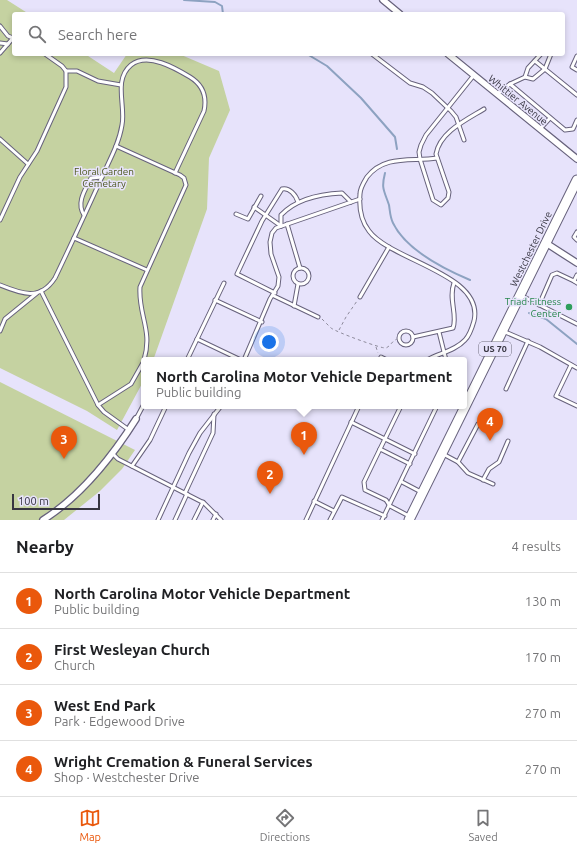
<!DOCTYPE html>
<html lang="en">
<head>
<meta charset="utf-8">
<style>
  body { margin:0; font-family:Ubuntu,sans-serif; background:#f2f2f2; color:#202124 }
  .scale { position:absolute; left:12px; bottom:10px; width:88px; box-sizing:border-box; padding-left:4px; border:2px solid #383642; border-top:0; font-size:11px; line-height:14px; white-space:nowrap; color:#383642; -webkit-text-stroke:3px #e7e3fb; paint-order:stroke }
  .you { position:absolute; left:269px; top:342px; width:14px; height:14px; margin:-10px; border:3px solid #fff; border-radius:50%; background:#1a73e8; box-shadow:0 0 0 6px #1a73e833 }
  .badge { display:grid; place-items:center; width:26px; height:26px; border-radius:50%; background:#ea580c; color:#fff; font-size:13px; font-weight:700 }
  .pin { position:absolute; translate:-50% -33px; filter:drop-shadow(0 1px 2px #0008) }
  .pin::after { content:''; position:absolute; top:21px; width:14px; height:12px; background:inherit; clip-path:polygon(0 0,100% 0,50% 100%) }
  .popup { position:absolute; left:141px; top:357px; width:326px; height:52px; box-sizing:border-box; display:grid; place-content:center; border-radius:4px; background:#fff; filter:drop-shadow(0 1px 3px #0005); font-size:13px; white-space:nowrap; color:#757577 }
  .popup b { font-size:15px; color:#202124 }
  .popup::after { content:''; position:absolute; left:50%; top:100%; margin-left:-8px; border:8px solid transparent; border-top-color:#fff }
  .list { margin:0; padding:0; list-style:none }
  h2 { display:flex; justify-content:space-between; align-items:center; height:52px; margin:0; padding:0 16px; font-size:17px }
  h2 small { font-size:13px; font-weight:400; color:#757577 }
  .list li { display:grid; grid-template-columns:26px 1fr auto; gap:12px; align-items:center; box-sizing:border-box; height:56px; padding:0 16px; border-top:1px solid #e0e0e0 }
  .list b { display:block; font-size:15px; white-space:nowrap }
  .list p { margin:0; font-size:13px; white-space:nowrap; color:#757577 }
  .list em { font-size:13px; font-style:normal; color:#757577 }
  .icon { flex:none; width:22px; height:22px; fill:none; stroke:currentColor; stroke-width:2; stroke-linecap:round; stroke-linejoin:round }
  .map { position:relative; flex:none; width:577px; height:520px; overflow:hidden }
  .search { position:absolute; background:#fff; box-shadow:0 2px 6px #0003; left:12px; right:12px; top:12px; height:44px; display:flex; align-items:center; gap:10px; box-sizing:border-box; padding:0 14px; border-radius:4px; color:#757577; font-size:15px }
  .sheet { height:276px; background:#fff }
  nav { display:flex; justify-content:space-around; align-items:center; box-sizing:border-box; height:56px; border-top:1px solid #e0e0e0; background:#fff; font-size:11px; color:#757577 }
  nav a { display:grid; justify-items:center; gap:2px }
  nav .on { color:#ea580c }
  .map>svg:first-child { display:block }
</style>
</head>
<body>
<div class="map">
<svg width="577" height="520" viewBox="0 0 577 520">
  <rect width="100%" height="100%" fill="#e7e3fb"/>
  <g fill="#c5d2a1">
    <path d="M0 0H7L29 14H14V54H85L114 73 127 54H179L219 71 230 110 209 158 207 209 155 355 153 360H144V380L117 430 87 411 0 368Z"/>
    <path d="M0 382 135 450 122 469 100 491 64 520H0Z"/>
  </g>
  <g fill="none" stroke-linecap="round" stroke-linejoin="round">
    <g stroke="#8da2c1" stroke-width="2">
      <path d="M184 0 215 2 222 6 223 14"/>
      <path d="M307 54 327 66 361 98 395 137 397 149"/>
      <path d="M385 173C381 189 384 190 389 205 390 211 390 217 393 223 406 250 444 269 470 280"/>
      <path d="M529 313 546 319 577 344"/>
    </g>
    <defs>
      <g id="service">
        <path d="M0 26 8 36 13 38"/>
        <path d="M0 43 8 44"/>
        <path d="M0 53 13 38"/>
        <path d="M372 54 410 83 423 87 432 93 451 111 456 117 464 140"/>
        <path d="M577 56 572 67 577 70"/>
        <path d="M535 61 577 95"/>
        <path d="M66 71H77L98 81 121 85"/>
        <path d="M474 75 426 135 421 145 419 152 420 159 433 200 441 205 448 198 449 192 436 154C440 132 466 120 484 109"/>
        <path d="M525 77 533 79 545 69 551 54"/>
        <path d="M510 84 565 130 573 129 577 120"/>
        <path d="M497 94 510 84 525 77 528 68 541 54"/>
        <path d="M540 129 550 118"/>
        <path d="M0 139 28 164"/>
        <path d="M116 146 180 175 184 178 186 185 140 287C138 315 153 330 144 360"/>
        <path d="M254 207 281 226"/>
        <path d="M236 214 248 219 261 196"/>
        <path d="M84 215C76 203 85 190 91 178L102 177"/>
        <path d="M0 220 20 177 37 151 66 87V71L62 66 45 54"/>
        <path d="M287 224 300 268"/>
        <path d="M281 226V215C296 199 321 194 342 193L351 202"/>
        <path d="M577 232 574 237 577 240"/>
        <path d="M74 238 147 270"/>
        <circle cx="301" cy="276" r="8"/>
        <path d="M577 275 574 281 577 283"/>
        <path d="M0 285C22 294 40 301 55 278 71 245 86 212 101 179 109 161 119 144 122 125 126 106 113 80 131 65 148 52 175 68 190 77 203 85 207 97 204 111L175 173"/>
        <path d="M41 291 98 405 104 412 129 430"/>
        <path d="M275 293 237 274 262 221 282 189C289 187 296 195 298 202"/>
        <path d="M274 296 318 317"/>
        <path d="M522 296 577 324"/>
        <path d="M360 297 389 247"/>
        <path d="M215 300 262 322"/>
        <path d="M539 305 552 275 557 273 574 281"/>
        <path d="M294 306 298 284"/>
        <circle cx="406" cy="338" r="7"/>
        <path d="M0 331 5 319 37 293"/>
        <path d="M503 331 540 347 577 368"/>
        <path d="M439 332 446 360"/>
        <path d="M413 337 453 328C458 315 448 299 454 283"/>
        <path d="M197 339 241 360"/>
        <path d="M187 360 224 283"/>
        <path d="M244 360 270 299 278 286 279 277 271 254 270 242 272 233 276 228 360 199"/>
        <path d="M380 360 381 357 387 360"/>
        <path d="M427 360C439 353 455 351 465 340 470 335 472 328 474 321 485 274 391 261 369 231 361 221 359 206 360 194 360 188 364 182 367 177 385 154 412 162 437 158"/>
        <path d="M571 365 556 396 577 406"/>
        <path d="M506 389 528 341"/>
        <path d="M98 405 131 384 144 361"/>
        <path d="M136 419 144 404"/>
        <path d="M351 422 415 454"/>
        <path d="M380 449 401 406"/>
        <path d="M112 453 118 459 204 503 221 520"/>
        <path d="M443 454 458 462 468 473 493 484"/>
        <path d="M458 462 478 424"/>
        <path d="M132 466 150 440 166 406"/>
        <path d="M483 480 489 469 499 462 508 441"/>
        <path d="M402 482 421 492"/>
        <path d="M185 493 213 433 214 414"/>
        <path d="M314 501 334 511"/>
        <path d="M409 516 390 506 386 500 365 490 364 482 380 449 410 464"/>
        <path d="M158 520 189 453 200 433 221 406"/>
        <path d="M175 520 187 494"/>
        <path d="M194 520 203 502"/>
        <path d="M213 520 216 514"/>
        <path d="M306 520 359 406"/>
        <path d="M330 520 342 497 385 516"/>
        <path d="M382 520 437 406"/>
      </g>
      <g id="minor">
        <path d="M383 0 400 14"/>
        <path d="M448 54 577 159"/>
        <path d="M546 243 577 263"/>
        <path d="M43 520C81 496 112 457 136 419"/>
      </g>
      <path id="primary" d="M409 520 577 180"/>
    </defs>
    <use href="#service" stroke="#67627c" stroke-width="5"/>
    <use href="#minor" stroke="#67627c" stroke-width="8"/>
    <use href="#primary" stroke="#67627c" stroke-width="11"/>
    <g stroke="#8e8b9c" stroke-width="1" stroke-dasharray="3 3" stroke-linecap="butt">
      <path d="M322 319C325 322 328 325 331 328 336 332 382 349 386 348 391 346 392 340 398 339"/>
      <path d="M339 330 346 317 357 301"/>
      <path d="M376 347 378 353"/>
    </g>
    <use href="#service" stroke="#fff" stroke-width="3"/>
    <use href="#minor" stroke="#fff" stroke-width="5.5"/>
    <use href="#primary" stroke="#fff" stroke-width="9"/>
  </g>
  <circle fill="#2e9e5b" stroke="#e7e3fb" stroke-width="1.5" cx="569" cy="307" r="4"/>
  <g text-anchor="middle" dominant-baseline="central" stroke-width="3" stroke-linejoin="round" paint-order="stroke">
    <rect fill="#e7e3fb" stroke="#6c6a7a" stroke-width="1" x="479" y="342" width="32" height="14" rx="3"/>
    <g font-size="9" font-weight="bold" fill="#383642">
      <text x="495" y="349">US 70</text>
    </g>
    <g font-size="10" fill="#383642" stroke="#e7e3fb">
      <text transform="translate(518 100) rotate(39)">Whittier Avenue</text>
      <text transform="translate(531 249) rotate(-64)">Westchester Drive</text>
    </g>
    <g font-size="10" fill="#4c571d" stroke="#e7e3fb">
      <text x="104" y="171">Floral Garden<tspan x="104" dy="12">Cemetary</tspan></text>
    </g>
    <g font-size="10" fill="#27864d" stroke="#e7e3fb" text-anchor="end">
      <text x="561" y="301">Triad Fitness<tspan x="561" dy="12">Center</tspan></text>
    </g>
  </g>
</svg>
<div class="scale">100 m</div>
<div class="you"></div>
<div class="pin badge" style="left:304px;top:455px">1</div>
<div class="popup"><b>North Carolina Motor Vehicle Department</b>Public building</div>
<div class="pin badge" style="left:270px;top:494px">2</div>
<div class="pin badge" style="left:64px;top:459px">3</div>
<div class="pin badge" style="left:490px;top:441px">4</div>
<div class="search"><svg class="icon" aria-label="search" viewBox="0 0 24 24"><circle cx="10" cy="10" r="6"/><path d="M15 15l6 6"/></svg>Search here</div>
</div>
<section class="sheet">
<h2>Nearby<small>4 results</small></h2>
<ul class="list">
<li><span class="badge">1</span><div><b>North Carolina Motor Vehicle Department</b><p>Public building</p></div><em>130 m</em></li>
<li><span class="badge">2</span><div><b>First Wesleyan Church</b><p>Church</p></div><em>170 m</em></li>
<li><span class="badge">3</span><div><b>West End Park</b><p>Park · Edgewood Drive</p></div><em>270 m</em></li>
<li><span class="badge">4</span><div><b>Wright Cremation &amp; Funeral Services</b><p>Shop · Westchester Drive</p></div><em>270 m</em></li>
</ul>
</section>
<nav>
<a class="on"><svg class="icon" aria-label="map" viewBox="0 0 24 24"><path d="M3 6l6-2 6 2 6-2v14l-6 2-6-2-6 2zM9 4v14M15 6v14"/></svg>Map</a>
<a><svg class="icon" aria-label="directions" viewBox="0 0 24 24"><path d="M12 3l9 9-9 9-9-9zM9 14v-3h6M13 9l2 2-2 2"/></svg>Directions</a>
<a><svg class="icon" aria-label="saved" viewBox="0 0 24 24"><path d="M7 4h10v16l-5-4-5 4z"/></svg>Saved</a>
</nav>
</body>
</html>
